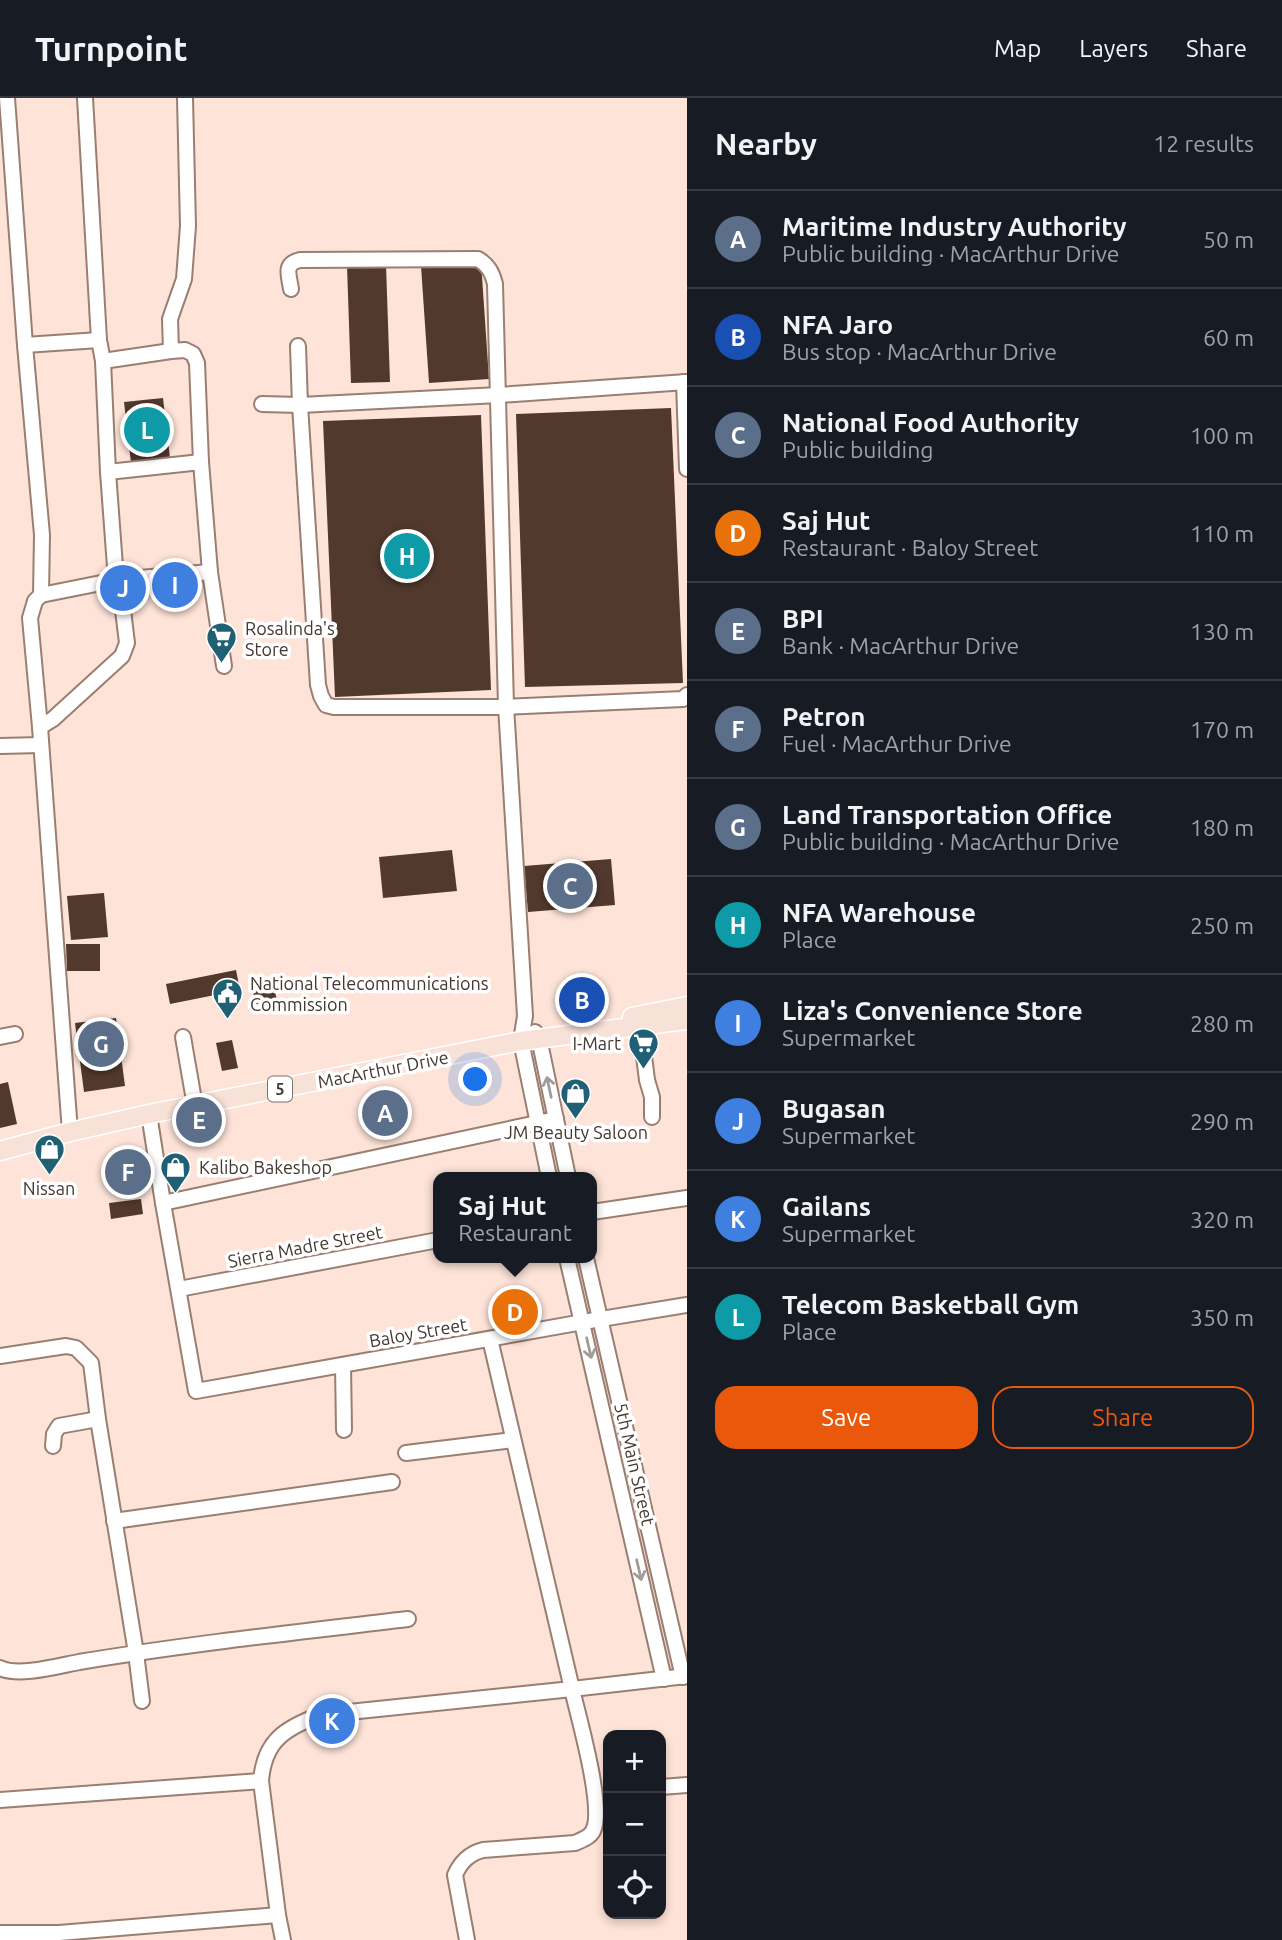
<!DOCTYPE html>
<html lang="en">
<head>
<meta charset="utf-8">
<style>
  body { margin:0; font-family:Ubuntu,sans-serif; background:#242831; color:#f1f3f6 }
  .controls { position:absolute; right:21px; bottom:21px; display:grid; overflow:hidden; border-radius:14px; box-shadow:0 4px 10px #0003 }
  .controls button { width:63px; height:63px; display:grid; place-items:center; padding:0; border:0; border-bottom:2px solid #363941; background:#171b24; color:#f1f3f6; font:35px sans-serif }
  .you { position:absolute; left:476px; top:982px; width:24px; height:24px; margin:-18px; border:5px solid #fff; border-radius:50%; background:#1a73e8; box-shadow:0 0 0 10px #1a73e833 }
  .badge { display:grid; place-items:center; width:46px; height:46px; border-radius:50%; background:#ea580c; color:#fff; font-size:23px; font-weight:700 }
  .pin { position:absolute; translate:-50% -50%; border:4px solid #fff; box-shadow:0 2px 7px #0006 }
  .popup { position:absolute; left:433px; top:1074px; width:164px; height:91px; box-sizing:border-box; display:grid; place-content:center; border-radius:14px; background:#171b24; filter:drop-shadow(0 2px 5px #0005); font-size:23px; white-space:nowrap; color:#9ea1a6 }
  .popup b { font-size:26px; color:#f1f3f6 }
  .popup::after { content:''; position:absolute; left:50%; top:100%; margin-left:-14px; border:14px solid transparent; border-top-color:#171b24 }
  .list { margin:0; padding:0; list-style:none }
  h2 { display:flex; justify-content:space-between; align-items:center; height:91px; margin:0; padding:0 28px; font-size:30px }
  h2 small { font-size:23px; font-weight:400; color:#9ea1a6 }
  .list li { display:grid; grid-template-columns:46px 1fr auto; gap:21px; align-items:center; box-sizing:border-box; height:98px; padding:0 28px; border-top:2px solid #363941 }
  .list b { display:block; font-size:26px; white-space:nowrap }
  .list p { margin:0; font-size:23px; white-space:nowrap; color:#9ea1a6 }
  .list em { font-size:23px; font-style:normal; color:#9ea1a6 }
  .actions { display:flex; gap:14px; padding:21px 28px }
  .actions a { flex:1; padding:16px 0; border:2px solid #ea580c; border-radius:21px; text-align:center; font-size:24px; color:#ea580c }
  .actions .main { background:#ea580c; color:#fff }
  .icon { flex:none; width:38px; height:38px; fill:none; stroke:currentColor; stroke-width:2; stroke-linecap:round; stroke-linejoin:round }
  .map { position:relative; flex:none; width:687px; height:1842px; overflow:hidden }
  header { display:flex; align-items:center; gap:42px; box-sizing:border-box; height:98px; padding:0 35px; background:#171b24; border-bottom:2px solid #363941 }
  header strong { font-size:33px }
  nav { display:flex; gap:38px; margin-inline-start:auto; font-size:24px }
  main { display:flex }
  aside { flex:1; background:#171b24 }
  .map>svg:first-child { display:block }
</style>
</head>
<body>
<header>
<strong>Turnpoint</strong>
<nav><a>Map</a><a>Layers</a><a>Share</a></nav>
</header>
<main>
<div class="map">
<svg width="687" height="1842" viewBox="0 0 687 1842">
  <rect width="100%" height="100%" fill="#fde3d8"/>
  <g fill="#52392e">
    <path d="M481 164 489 281 429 285 421 168Z"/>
    <path d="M386 167 390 284 351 285 347 168Z"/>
    <path d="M163 300 170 360 131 365 124 304Z"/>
    <path d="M671 310 683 585 525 589 516 316Z"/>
    <path d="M481 317 491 592 335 599 323 323Z"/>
    <path d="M452 752 457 793 383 800 379 759Z"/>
    <path d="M611 761 615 807 528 814 524 768Z"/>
    <path d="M104 795 108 839 71 842 67 798Z"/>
    <path d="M66 846H100V873H67Z"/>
    <path d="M236 872 240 892 170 906 166 886Z"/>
    <path d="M272 882 277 902 256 906 251 886Z"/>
    <path d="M116 920 125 988 84 994 75 925Z"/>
    <path d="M232 942 238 970 222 973 216 945Z"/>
    <path d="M8 984 17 1026 0 1030V986Z"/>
    <path d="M133 1049 140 1095 123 1098 116 1052Z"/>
    <path d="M141 1101 143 1116 111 1121 109 1105Z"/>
  </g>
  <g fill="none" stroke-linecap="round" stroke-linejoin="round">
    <defs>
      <g id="minor">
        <path d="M7 0 25 247 42 437 41 497 35 503 30 520 40 629"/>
        <path d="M85 0 99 242 103 263 108 374 116 482"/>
        <path d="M291 191C289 177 283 166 300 162L478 161C488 167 492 174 495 186L506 608 525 918 521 943 549 1079"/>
        <path d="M25 247 99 242"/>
        <path d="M298 248 300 307 318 587 321 598 326 607 334 609H500L683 601 687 597"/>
        <path d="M171 253 170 221 184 181 188 128 185 0"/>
        <path d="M103 263 171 253 185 252 193 256 197 265 201 364 210 474"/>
        <path d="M684 284 687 371"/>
        <path d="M262 306 300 307 499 297 687 284"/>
        <path d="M108 374 201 364"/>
        <path d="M41 497 116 482 210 474 224 568"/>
        <path d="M0 648 41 647"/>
        <path d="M640 927 647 982 652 999V1019"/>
        <path d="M535 934 539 940 568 1079"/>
        <path d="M0 939 15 936"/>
        <path d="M183 939 195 1008"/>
        <path d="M149 1016 163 1105 196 1293 583 1224 687 1207"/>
        <path d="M70 1034 40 629 53 621 122 558 127 545 122 504"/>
        <path d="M163 1105 556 1021"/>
        <path d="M592 1114 687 1100"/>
        <path d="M567 1160 664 1581"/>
        <path d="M586 1160 683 1579"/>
        <path d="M179 1191 438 1142"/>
        <path d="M490 1241 572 1591 687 1578"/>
        <path d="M0 1258 66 1248 76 1250 91 1265 98 1321 136 1555 142 1603"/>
        <path d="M343 1267 344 1332"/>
        <path d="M53 1348 54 1336 59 1328 98 1321"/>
        <path d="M406 1355 513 1342"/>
        <path d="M114 1423 392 1384"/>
        <path d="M0 1570C18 1579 58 1568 79 1564 188 1546 298 1534 408 1521"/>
        <path d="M261 1683C264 1643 285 1630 320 1617L572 1591C578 1618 605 1710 593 1733 590 1739 582 1742 575 1745L483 1752C470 1755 460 1765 455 1777L467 1842"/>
        <path d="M661 1689 687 1687"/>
        <path d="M0 1702 261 1683 278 1817 59 1835H0"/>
        <path d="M278 1817 283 1842"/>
      </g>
      <g id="major">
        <path d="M632 919 687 908"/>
        <path d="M0 1053 70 1034 149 1016 521 943 687 922"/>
      </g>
    </defs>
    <use href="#minor" stroke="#9a7e72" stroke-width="18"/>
    <use href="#major" stroke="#fff" stroke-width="21"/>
    <use href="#minor" stroke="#fff" stroke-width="14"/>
    <use href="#major" stroke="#f8e1d7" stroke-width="18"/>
  </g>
  <defs><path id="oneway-shaft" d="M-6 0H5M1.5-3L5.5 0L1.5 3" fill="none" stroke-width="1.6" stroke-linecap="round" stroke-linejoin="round" transform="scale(1.75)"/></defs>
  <g stroke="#a29c98">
    <use href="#oneway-shaft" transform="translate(549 989) rotate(-102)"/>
    <use href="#oneway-shaft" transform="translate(589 1250) rotate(77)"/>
    <use href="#oneway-shaft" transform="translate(639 1472) rotate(77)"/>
  </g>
  <defs>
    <symbol id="supermarket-pin" viewBox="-11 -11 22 30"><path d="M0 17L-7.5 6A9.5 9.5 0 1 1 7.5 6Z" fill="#206075" stroke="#fff"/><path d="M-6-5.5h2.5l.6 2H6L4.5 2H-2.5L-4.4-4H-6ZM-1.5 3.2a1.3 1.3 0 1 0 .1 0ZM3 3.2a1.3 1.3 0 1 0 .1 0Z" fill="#fff"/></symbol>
    <symbol id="civic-pin" viewBox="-11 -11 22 30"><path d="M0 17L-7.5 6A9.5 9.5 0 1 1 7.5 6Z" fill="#206075" stroke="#fff"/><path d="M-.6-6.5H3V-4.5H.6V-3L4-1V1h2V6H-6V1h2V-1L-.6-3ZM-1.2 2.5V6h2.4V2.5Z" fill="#fff"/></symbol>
    <symbol id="shop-pin" viewBox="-11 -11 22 30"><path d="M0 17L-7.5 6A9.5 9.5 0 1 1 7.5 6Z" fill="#206075" stroke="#fff"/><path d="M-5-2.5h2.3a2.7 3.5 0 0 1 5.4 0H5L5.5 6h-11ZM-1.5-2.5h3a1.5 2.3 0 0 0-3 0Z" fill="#fff"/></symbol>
  </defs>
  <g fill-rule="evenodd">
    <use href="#supermarket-pin" x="204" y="522" width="35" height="47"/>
    <use href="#civic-pin" x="210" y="878" width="35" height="47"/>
    <use href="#supermarket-pin" x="626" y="928" width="35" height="47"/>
    <use href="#shop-pin" x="558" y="978" width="35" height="47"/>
    <use href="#shop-pin" x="32" y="1034" width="35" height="47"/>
    <use href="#shop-pin" x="158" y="1052" width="35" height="47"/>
  </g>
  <g text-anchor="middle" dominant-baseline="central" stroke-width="7" stroke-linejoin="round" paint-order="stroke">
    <rect fill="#fff" stroke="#7c7470" stroke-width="2" x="268" y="978.5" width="24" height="25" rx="5"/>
    <g font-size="16" font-weight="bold" fill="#443832">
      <text x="280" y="991">5</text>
    </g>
    <g font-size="18" fill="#443832" stroke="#fff" text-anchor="start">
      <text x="245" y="530">Rosalinda's<tspan x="245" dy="21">Store</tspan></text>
      <text x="250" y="885">National Telecommunications<tspan x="250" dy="21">Commission</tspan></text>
      <text x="621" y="945" text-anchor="end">I-Mart</text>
      <text x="576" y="1034" text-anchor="middle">JM Beauty Saloon</text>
      <text x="199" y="1069">Kalibo Bakeshop</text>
      <text x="49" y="1090" text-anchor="middle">Nissan</text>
    </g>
    <g font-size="18" fill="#443832" stroke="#fff">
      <text transform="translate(383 971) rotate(-11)">MacArthur Drive</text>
      <text transform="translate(305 1148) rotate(-11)">Sierra Madre Street</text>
      <text transform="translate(418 1234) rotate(-10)">Baloy Street</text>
      <text transform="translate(635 1366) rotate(77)">5th Main Street</text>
    </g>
  </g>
</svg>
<div class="controls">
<button>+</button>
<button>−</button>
<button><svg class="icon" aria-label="locate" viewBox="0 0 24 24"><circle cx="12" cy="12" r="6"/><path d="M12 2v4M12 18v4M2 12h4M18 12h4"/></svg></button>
</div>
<div class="you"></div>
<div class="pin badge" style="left:385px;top:1015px;background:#5c6f8a">A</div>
<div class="pin badge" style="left:582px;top:902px;background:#1a4fb4">B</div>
<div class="pin badge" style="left:570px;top:788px;background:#5c6f8a">C</div>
<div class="pin badge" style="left:515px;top:1214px;background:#e8710a">D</div>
<div class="popup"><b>Saj Hut</b>Restaurant</div>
<div class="pin badge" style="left:199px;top:1022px;background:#5c6f8a">E</div>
<div class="pin badge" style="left:128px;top:1074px;background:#5c6f8a">F</div>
<div class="pin badge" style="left:101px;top:946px;background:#5c6f8a">G</div>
<div class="pin badge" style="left:407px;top:458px;background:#0f9aa8">H</div>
<div class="pin badge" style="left:175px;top:487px;background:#3f7fe0">I</div>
<div class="pin badge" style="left:123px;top:490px;background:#3f7fe0">J</div>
<div class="pin badge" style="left:332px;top:1623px;background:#3f7fe0">K</div>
<div class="pin badge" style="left:147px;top:332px;background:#0f9aa8">L</div>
</div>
<aside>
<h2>Nearby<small>12 results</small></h2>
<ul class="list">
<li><span class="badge" style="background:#5c6f8a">A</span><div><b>Maritime Industry Authority</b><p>Public building · MacArthur Drive</p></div><em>50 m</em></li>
<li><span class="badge" style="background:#1a4fb4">B</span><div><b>NFA Jaro</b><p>Bus stop · MacArthur Drive</p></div><em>60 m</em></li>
<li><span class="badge" style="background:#5c6f8a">C</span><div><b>National Food Authority</b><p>Public building</p></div><em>100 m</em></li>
<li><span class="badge" style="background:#e8710a">D</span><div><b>Saj Hut</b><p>Restaurant · Baloy Street</p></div><em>110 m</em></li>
<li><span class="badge" style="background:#5c6f8a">E</span><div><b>BPI</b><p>Bank · MacArthur Drive</p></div><em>130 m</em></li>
<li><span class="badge" style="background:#5c6f8a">F</span><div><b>Petron</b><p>Fuel · MacArthur Drive</p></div><em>170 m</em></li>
<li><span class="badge" style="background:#5c6f8a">G</span><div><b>Land Transportation Office</b><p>Public building · MacArthur Drive</p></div><em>180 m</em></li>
<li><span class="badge" style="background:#0f9aa8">H</span><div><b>NFA Warehouse</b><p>Place</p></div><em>250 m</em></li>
<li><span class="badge" style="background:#3f7fe0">I</span><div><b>Liza's Convenience Store</b><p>Supermarket</p></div><em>280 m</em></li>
<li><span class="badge" style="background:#3f7fe0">J</span><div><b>Bugasan</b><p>Supermarket</p></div><em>290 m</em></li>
<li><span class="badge" style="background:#3f7fe0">K</span><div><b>Gailans</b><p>Supermarket</p></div><em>320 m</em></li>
<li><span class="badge" style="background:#0f9aa8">L</span><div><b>Telecom Basketball Gym</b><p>Place</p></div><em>350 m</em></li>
</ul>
<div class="actions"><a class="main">Save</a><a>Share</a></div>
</aside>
</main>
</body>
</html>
